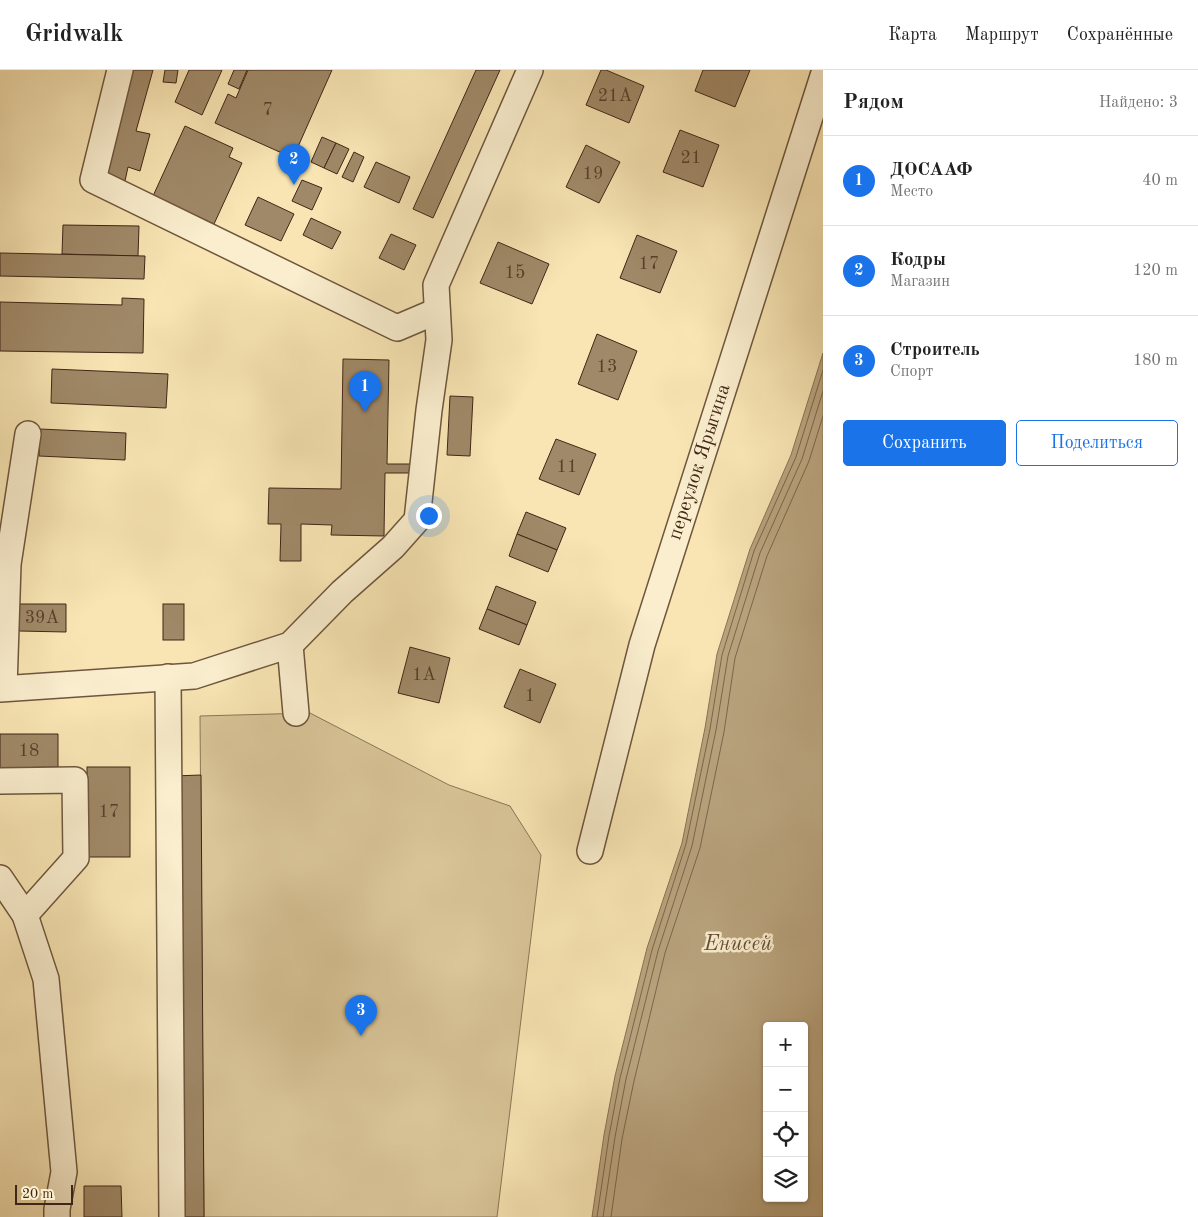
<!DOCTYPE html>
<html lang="ru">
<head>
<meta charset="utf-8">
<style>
  body { margin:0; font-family:"Old Standard TT",serif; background:#f6f6f6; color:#222 }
  .controls { position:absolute; right:15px; bottom:15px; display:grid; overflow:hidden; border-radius:5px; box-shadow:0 1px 4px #0004 }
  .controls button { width:45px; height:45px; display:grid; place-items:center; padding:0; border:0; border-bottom:1px solid #e0e0e0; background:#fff; color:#222; font:25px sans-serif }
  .scale { position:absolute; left:15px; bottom:12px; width:58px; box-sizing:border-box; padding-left:5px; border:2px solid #402616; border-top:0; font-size:14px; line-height:18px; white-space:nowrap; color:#402616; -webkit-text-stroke:4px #faeece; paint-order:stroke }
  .you { position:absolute; left:428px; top:445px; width:18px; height:18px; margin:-12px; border:4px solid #fff; border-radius:50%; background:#1a73e8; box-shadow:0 0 0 8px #1a73e833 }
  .badge { display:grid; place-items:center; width:32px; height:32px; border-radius:50%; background:#1a73e8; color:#fff; font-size:16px; font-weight:700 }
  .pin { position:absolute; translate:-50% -41px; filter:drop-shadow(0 1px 2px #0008) }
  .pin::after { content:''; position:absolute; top:26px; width:18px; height:15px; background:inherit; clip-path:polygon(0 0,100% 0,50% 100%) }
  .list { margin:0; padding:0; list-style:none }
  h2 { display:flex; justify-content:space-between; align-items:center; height:65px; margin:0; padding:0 20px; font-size:21px }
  h2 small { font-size:16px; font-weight:400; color:#767676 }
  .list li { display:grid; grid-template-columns:32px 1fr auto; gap:15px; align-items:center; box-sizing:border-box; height:90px; padding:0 20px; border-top:1px solid #e0e0e0 }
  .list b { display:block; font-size:19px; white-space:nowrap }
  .list p { margin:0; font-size:16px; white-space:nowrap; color:#767676 }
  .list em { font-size:16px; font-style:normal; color:#767676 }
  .actions { display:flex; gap:10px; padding:15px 20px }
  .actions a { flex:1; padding:11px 0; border:1px solid #1a73e8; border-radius:5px; text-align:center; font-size:18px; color:#1a73e8 }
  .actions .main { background:#1a73e8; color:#fff }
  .icon { flex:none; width:28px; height:28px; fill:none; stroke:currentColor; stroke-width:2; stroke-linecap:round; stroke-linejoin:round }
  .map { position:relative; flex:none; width:823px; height:1147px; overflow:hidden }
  header { display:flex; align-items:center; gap:30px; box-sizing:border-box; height:70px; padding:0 25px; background:#fff; border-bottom:1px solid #e0e0e0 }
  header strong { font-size:24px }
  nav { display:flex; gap:28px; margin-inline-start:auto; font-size:18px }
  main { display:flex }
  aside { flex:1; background:#fff }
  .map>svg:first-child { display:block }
</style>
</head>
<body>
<header>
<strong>Gridwalk</strong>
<nav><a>Карта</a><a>Маршрут</a><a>Сохранённые</a></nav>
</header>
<main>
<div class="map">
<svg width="823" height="1147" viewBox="0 0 823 1147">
  <rect width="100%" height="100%" fill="#f8e5b3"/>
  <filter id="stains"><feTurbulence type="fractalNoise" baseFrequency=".004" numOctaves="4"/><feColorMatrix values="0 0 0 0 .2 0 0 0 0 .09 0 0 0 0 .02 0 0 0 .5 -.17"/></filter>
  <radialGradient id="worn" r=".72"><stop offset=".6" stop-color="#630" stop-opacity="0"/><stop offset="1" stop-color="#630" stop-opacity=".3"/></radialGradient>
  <path fill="#d9c598" stroke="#8c7657" d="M310 643 449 715 510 736 541 785 497 1147H204L200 646Z"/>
  <path fill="#b9a47e" stroke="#897254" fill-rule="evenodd" d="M823 283V1147H592L604 1065 615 1006 647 878 682 773 705 658 717 584 750 479 791 385ZM767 956H804V1128H767Z"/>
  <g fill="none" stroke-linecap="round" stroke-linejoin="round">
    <g stroke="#7c654a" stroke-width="1">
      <path d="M597 1147 609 1066 620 1008 652 880 686 774 710 659 722 585 754 481 796 387 823 300"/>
      <path d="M603 1147 615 1067 626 1009 658 881 692 776 716 660 728 586 760 483 802 389 823 321"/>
      <path d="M611 1147 622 1069 634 1011 665 883 700 778 724 662 735 588 767 486 809 391 823 346"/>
    </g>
  </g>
  <g fill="#a08968" stroke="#402616">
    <path d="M127 0H153L136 61 150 64 140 101 128 97 125 111 98 104Z"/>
    <path d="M165 0H178L176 13 163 12Z"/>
    <path d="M189 0H222L202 45 175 32Z"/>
    <path d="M234 0H247L239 19 228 14Z"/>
    <path d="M248 0H332L293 88 215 53 228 24 236 28Z"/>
    <path d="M476 0H500L433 148 413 139Z"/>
    <path d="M601 0H606L644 16 629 53 586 35Z"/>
    <path d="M703 0H750L735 37 695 21Z"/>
    <path d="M185 56 233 78 229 87 242 93 214 154 153 126Z"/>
    <path d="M680 60 719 75 703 117 663 102Z"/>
    <path d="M322 67 336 73 324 98 311 92Z"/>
    <path d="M336 73 349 79 337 104 324 98Z"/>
    <path d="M586 75 620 92 599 133 566 117Z"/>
    <path d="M354 82 364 87 353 112 342 107Z"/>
    <path d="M376 92 410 107 399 133 364 117Z"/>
    <path d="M302 110 322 118 312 140 292 131Z"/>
    <path d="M258 127 294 144 281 171 245 155Z"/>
    <path d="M311 148 341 162 332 179 303 165Z"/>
    <path d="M63 155 139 156 138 186 62 184Z"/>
    <path d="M391 164 416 175 404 200 379 188Z"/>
    <path d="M637 165 677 181 660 223 620 208Z"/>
    <path d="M498 172 549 194 532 234 480 213Z"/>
    <path d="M0 183 145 186 144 209 0 206Z"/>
    <path d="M122 228 144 229 143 283 0 281V232L122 235Z"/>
    <path d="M597 264 637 281 618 330 578 314Z"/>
    <path d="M343 289 389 290 387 394H410L409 403H385L384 466 331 465 332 455 301 454V491H280L281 454H268L269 418 341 419Z"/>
    <path d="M52 299 168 304 166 338 51 333Z"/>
    <path d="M450 326 473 327 470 386 447 385Z"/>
    <path d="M40 359 126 363 125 390 39 386Z"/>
    <path d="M556 369 596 384 579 425 539 409Z"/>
    <path d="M526 442 566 458 557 480 517 464Z"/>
    <path d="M517 464 557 480 548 502 509 486Z"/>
    <path d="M496 516 536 532 527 555 487 539Z"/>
    <path d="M19 534H66V562L19 561Z"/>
    <rect x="163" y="534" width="21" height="36"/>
    <path d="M487 539 527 555 519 575 479 559Z"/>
    <path d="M410 577 450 588 439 633 398 623Z"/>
    <path d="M520 599 556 614 540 653 504 637Z"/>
    <path d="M0 664H58V697L0 698Z"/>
    <rect x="87" y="697" width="43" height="90"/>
    <path d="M201 705 204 1147H175L173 706Z"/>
    <path d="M84 1116H121L122 1147H84Z"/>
  </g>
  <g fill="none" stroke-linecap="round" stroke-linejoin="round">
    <defs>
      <g id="minor">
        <path d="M120 0 93 110 397 258 437 241"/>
        <path d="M290 575 296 643"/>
        <path d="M168 607 172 1147"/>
        <path d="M4 618 8 494 28 364"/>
        <path d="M0 619 194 606 290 575 342 522 393 477 417 450 429 340 439 270 436 215 530 0"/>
        <path d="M0 711 75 710 76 788 25 845"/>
        <path d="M590 781 642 575 823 6"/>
        <path d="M0 808 25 845 46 909 64 1102 57 1139V1147"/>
      </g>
    </defs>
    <use href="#minor" stroke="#6e563d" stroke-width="28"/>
    <use href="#minor" stroke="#faeece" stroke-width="25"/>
  </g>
  <g text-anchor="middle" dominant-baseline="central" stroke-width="5" stroke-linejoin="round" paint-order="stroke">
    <g font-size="18" fill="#583f2a">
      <text x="615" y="26">21А</text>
      <text x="268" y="40">7</text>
      <text x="691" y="88">21</text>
      <text x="593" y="104">19</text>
      <text x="649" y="194">17</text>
      <text x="515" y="203">15</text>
      <text x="607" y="297">13</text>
      <text x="567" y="397">11</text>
      <text x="42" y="548">39А</text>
      <text x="424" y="605">1А</text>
      <text x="530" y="626">1</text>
      <text x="29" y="681">18</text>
      <text x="109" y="742">17</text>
    </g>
    <g font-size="20" fill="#402616" stroke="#faeece">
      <text transform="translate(700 392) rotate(-72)">переулок Ярыгина</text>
    </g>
    <g font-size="21" font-style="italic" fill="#644c35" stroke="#faeece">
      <text x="738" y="874">Енисей</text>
    </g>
  </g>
  <rect width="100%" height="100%" filter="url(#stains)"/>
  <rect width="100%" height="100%" fill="url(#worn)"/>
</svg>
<div class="controls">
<button>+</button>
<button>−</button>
<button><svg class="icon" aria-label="locate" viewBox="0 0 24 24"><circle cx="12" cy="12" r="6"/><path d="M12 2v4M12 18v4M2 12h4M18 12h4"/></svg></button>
<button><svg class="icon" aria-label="layers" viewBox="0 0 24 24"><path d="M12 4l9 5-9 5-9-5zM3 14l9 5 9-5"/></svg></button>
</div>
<div class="scale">20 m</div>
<div class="you"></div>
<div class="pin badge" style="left:365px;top:342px">1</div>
<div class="pin badge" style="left:294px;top:115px">2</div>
<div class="pin badge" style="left:361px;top:966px">3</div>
</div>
<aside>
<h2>Рядом<small>Найдено: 3</small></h2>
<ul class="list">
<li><span class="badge">1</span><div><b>ДОСААФ</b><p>Место</p></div><em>40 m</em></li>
<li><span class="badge">2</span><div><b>Кодры</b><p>Магазин</p></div><em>120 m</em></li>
<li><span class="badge">3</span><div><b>Строитель</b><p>Спорт</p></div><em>180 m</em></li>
</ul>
<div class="actions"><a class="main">Сохранить</a><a>Поделиться</a></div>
</aside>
</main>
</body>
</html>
